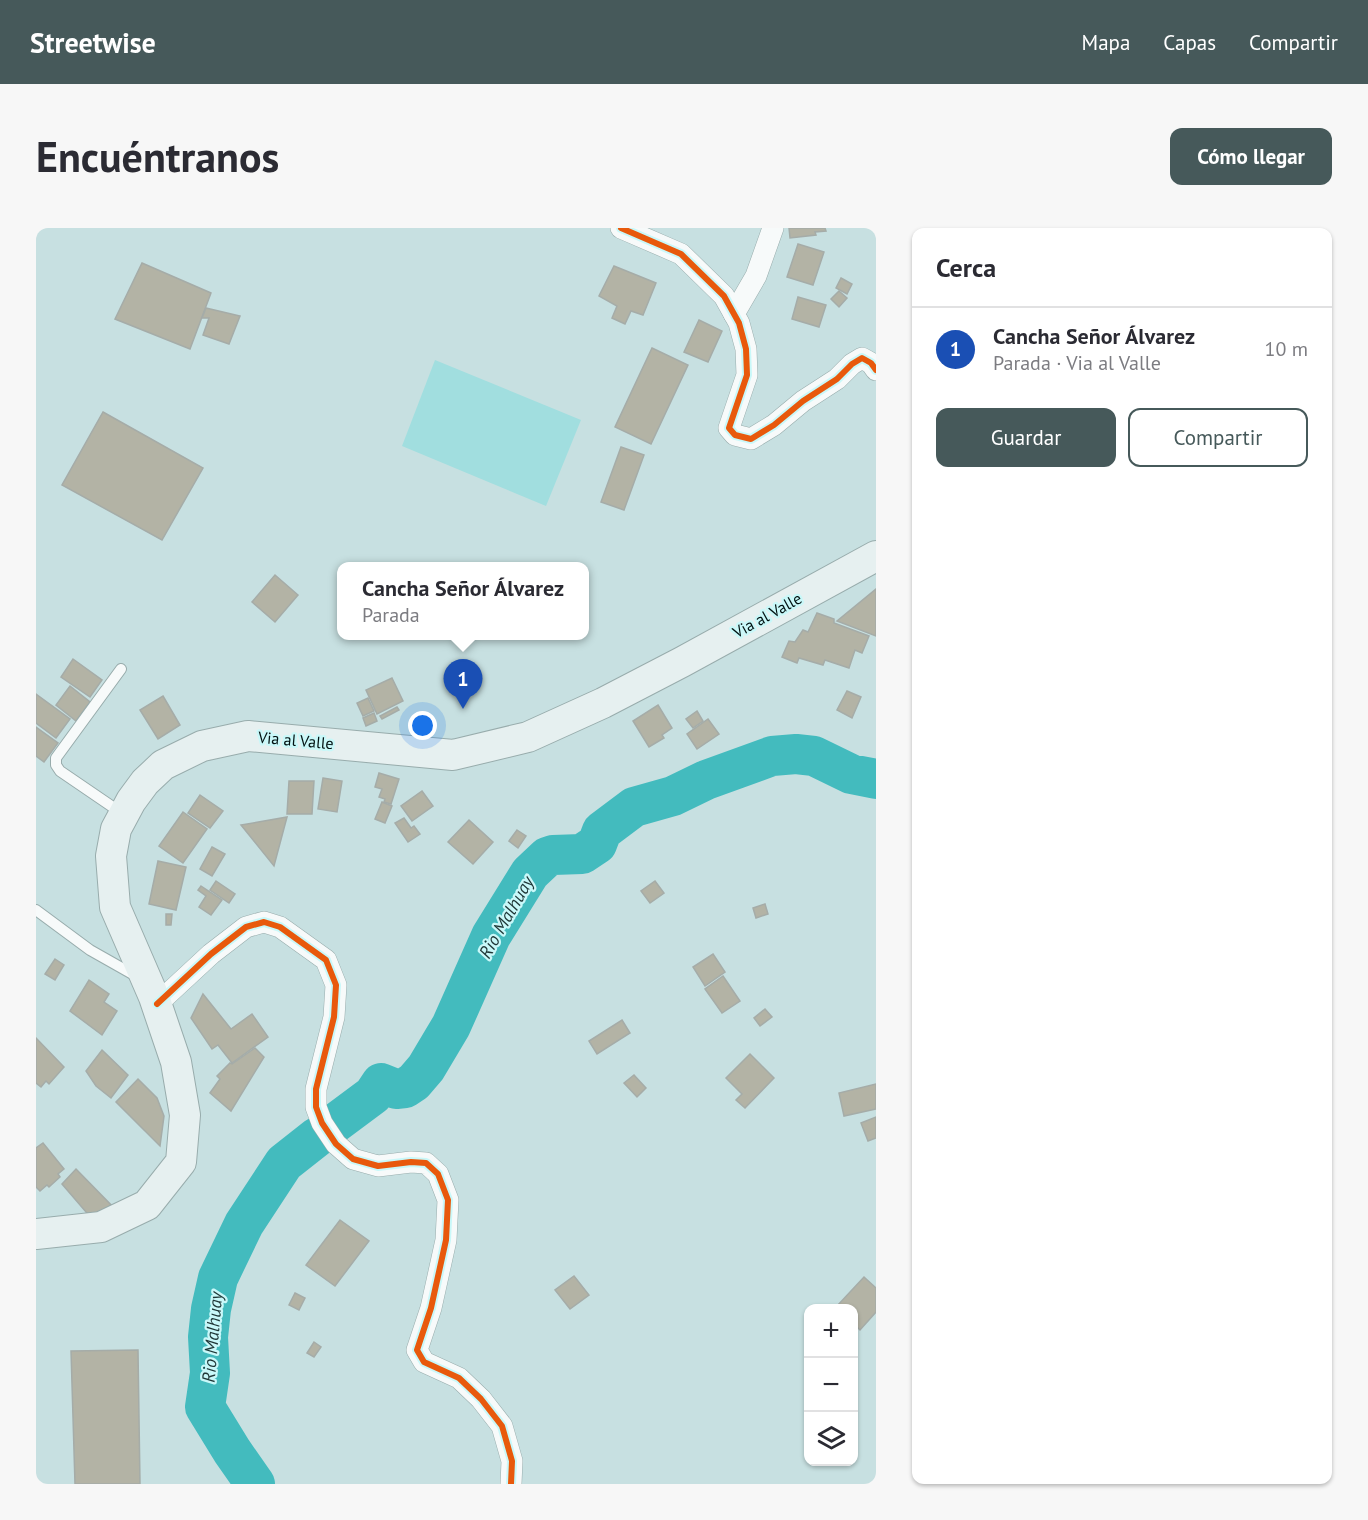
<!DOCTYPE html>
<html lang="es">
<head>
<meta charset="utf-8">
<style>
  body { margin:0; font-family:"PT Sans",sans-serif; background:#f7f7f7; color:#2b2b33 }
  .controls { position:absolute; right:18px; bottom:18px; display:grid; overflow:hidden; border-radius:12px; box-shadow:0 2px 4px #0004 }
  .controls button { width:54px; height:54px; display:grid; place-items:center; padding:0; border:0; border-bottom:2px solid #e1e1e2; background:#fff; color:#2b2b33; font:30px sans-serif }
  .you { position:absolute; left:387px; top:498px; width:21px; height:21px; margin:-15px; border:4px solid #fff; border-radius:50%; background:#1a73e8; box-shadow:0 0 0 9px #1a73e833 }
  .badge { display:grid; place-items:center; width:39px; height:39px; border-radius:50%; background:#46595a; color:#fff; font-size:20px; font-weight:700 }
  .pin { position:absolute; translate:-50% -50px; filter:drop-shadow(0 2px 3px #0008) }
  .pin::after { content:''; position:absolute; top:32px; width:21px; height:18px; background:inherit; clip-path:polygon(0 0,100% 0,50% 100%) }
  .popup { position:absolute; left:301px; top:334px; width:252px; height:78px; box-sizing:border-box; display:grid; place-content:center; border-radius:12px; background:#fff; filter:drop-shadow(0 2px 4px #0005); font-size:20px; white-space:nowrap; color:#7c7c81 }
  .popup b { font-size:22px; color:#2b2b33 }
  .popup::after { content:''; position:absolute; left:50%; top:100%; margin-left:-12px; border:12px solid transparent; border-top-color:#fff }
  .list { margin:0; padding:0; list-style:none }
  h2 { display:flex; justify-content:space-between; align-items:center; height:78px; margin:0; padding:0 24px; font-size:26px }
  h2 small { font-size:20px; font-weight:400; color:#7c7c81 }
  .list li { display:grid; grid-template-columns:39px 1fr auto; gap:18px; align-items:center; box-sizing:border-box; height:84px; padding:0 24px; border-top:2px solid #e1e1e2 }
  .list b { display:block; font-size:22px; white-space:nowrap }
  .list p { margin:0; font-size:20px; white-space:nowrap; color:#7c7c81 }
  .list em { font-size:20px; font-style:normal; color:#7c7c81 }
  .actions { display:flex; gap:12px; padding:18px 24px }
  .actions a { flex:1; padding:14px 0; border:2px solid #46595a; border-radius:12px; text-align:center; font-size:21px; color:#46595a }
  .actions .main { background:#46595a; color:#fff }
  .icon { flex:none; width:33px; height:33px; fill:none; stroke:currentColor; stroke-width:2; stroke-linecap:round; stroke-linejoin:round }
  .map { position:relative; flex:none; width:840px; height:1256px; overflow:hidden; border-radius:12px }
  header { display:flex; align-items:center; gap:36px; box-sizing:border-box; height:84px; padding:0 30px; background:#46595a; color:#fff }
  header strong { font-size:28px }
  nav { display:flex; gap:33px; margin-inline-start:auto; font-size:21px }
  .intro { display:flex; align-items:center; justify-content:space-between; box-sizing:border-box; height:144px; padding:0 36px }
  h1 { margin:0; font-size:42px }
  .button { padding:15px 27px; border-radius:12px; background:#46595a; color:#fff; font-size:21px; font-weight:700 }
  main { display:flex; gap:36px; padding:0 36px }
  aside { flex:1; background:#fff; border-radius:12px; box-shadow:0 2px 4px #0004 }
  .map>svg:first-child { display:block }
</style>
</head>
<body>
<header>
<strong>Streetwise</strong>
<nav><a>Mapa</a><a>Capas</a><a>Compartir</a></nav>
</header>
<div class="intro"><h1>Encuéntranos</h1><a class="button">Cómo llegar</a></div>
<main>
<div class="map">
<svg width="840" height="1256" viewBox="0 0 840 1256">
  <rect width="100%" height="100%" fill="#c7e0e1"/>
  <path fill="#a1dedf" d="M399 132 545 192 510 278 366 218Z"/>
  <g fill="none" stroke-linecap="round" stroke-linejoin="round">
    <g stroke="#43bbbe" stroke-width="40">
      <path d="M294 899 337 867 345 855 360 861 369 860 378 854 390 840 415 798 455 708 494 645 511 629 517 627 546 626 561 616 566 603 598 579 637 568 670 552 736 528 760 526 778 528 815 546 840 551"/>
      <path d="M219 1256 196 1223 169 1179 174 1145 172 1109 175 1081 182 1050 208 996 248 935 281 909"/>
    </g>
  </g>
  <g fill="#b3b3a5" stroke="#a5aca8" stroke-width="1.5">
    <path d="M753 0H789L790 3 779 4 780 7 754 10Z"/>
    <path d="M762 16 788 24 777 57 751 49Z"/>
    <path d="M106 35 175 65 154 121 79 91Z"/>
    <path d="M578 38 620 55 607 87 595 83 589 96 576 90 581 78 563 68Z"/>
    <path d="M805 50 816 56 811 66 800 60Z"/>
    <path d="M803 63 811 70 803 79 795 71Z"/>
    <path d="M762 69 790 77 783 99 756 91Z"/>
    <path d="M170 80 204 88 193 116 167 107 173 90H166Z"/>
    <path d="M663 92 686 103 672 134 648 124Z"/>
    <path d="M616 120 652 137 615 216 579 199Z"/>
    <path d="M67 184 167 240 126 312 26 257Z"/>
    <path d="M585 219 608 227 588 282 565 274Z"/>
    <path d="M239 347 262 367 239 394 216 374Z"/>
    <path d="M840 361V408L801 393Z"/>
    <path d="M781 385 798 391V395L833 408 826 425 819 422 813 440 789 432 787 437 763 430 761 435 746 429 753 413 759 414 767 402 772 404Z"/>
    <path d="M37 431 66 452 54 469 25 449Z"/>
    <path d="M356 450 367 473 341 486 330 462Z"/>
    <path d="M34 458 54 474 40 493 20 477Z"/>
    <path d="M811 463 825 469 816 490 801 482Z"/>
    <path d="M0 466 34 491 20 510 0 495Z"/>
    <path d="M127 468 144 497 122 511 104 482Z"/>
    <path d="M332 470 338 483 327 488 321 475Z"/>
    <path d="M622 477 636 500 626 507 628 510 613 519 597 493Z"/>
    <path d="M361 479 363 482 346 491 344 488Z"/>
    <path d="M661 483 667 493 657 500 650 491Z"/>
    <path d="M338 485 341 493 330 498 327 490Z"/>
    <path d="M672 491 683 506 661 521 651 506Z"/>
    <path d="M0 499 22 515 8 534 0 528Z"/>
    <path d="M343 545 363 551 355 576 348 574 349 571 343 569 346 561 339 559Z"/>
    <path d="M287 550 306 553 301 584 282 581Z"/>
    <path d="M253 553H278L276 586H251Z"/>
    <path d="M386 563 397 578 376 593 365 578Z"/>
    <path d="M164 567 187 583 174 600 152 585Z"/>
    <path d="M346 574 356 578 349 595 339 591Z"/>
    <path d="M147 584 171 601 147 635 123 618Z"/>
    <path d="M251 589 238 638 205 597Z"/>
    <path d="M368 590 375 600 378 598 384 606 372 614 359 595Z"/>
    <path d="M433 592 457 614 437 636 412 614Z"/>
    <path d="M481 602 490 608 482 620 473 613Z"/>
    <path d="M176 619 189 626 176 648 164 641Z"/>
    <path d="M122 633 150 639 140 682 113 676Z"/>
    <path d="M180 653 199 666 193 675 174 662Z"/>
    <path d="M619 653 628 665 614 675 605 663Z"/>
    <path d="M165 658 186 672 175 687 163 679 170 668 162 662Z"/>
    <path d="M729 676 732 686 720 690 717 680Z"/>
    <path d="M130 686H136L135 697H130Z"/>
    <path d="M677 726 689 744 669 758 657 739Z"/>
    <path d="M19 731 28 737 19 752 9 746Z"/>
    <path d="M687 748 704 773 686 785 669 761Z"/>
    <path d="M53 752 73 766 68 774 81 783 66 807 34 783Z"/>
    <path d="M167 766 195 801 216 786 232 809 196 835 182 817 176 821 155 790Z"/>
    <path d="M729 781 736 789 724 798 718 790Z"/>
    <path d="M586 792 594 805 561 826 553 813Z"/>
    <path d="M0 810 28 839 13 856 10 853 5 859 0 855Z"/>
    <path d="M219 820 228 829 195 883 174 865 184 851 181 848 194 835 196 836Z"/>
    <path d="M66 822 92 847 75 870 60 858 50 843Z"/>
    <path d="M714 826 738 850 709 880 700 872 706 866 690 850Z"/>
    <path d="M598 847 610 860 601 869 588 855Z"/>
    <path d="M102 851 121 870 128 888 124 918 80 874Z"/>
    <path d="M840 856V881L808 888 803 865Z"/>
    <path d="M840 889V910L832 913 825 895Z"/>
    <path d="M7 915 28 941 22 946 24 949 13 959 11 957 4 963 0 959V920Z"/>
    <path d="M40 941 81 983 56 991 26 956Z"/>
    <path d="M304 992 333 1013 299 1058 270 1037Z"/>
    <path d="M538 1048 553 1067 534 1081 519 1062Z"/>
    <path d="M828 1049 840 1060V1084L824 1102 818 1096V1080L800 1079Z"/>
    <path d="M259 1065 269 1070 263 1082 253 1077Z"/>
    <path d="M278 1114 285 1119 278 1129 271 1125Z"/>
    <path d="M102 1122 104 1256H39L35 1123Z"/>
  </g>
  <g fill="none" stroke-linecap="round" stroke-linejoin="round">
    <defs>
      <g id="service">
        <path d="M85 441 20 530V537L24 543 87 586"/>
        <path d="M0 682 54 722 100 748"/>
      </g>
      <g id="minor">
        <path d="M585 0 645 26 688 68 703 95 710 121 711 147 693 200 699 207 715 211 738 197 767 173 801 151 816 136 826 130 835 135 840 142"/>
        <path d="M698 86 720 48 737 0"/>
        <path d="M121 776 175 726 210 699 228 694 244 699 290 732 300 757 298 789 280 861V879L286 895 300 916 317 931 342 938 375 934 390 935 402 946 412 972 410 1012 395 1080 381 1122 388 1134 423 1150 445 1171 466 1198 476 1233 475 1256"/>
      </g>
      <path id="secondary" d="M0 1006 65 999 111 977 145 934 149 887 140 834 118 769 79 679 75 628 80 601 95 573 109 554 127 537 166 518 212 508 417 527 492 509 567 475 646 434 840 328"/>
    </defs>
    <use href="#service" stroke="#98acac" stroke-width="12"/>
    <use href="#minor" stroke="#98acac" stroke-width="22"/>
    <use href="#secondary" stroke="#98acac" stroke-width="32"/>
    <use href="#service" stroke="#f7fafa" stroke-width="10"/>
    <use href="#minor" stroke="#f7fafa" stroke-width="21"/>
    <use href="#secondary" stroke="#e6f0f0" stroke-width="30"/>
    <defs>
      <g id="cycleway">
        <path d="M585 0 645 26 688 68 703 95 710 121 711 147 693 200 699 207 715 211 738 197 767 173 801 151 816 136 826 130 835 135 840 142"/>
        <path d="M121 776 175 726 210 699 228 694 244 699 290 732 300 757 298 789 280 861V879L286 895 300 916 317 931 342 938 375 934 390 935 402 946 412 972 410 1012 395 1080 381 1122 388 1134 423 1150 445 1171 466 1198 476 1233 475 1256"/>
      </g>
    </defs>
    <use href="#cycleway" stroke="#c9f8f9" stroke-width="10"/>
    <use href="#cycleway" stroke="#e8590c" stroke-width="6"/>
  </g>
  <g text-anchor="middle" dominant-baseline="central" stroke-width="4.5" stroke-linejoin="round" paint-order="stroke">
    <g font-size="16" fill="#011111" stroke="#c9f8f9">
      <text transform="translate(731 387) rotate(-29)">Via al Valle</text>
      <text transform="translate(260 512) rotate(5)">Via al Valle</text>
    </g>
    <g font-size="18" font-style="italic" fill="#1e3535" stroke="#c9f8f9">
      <text transform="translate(470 689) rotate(-60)">Rio Malhuay</text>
      <text transform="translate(176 1109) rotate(-85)">Rio Malhuay</text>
    </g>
  </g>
</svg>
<div class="controls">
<button>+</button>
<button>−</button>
<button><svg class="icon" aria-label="layers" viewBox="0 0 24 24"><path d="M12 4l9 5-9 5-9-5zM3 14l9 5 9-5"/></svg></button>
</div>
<div class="you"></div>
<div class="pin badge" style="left:427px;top:481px;background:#1a4fb4">1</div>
<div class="popup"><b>Cancha Señor Álvarez</b>Parada</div>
</div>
<aside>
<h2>Cerca<small></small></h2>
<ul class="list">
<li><span class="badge" style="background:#1a4fb4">1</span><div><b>Cancha Señor Álvarez</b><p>Parada · Via al Valle</p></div><em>10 m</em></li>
</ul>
<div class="actions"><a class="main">Guardar</a><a>Compartir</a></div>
</aside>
</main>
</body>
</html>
